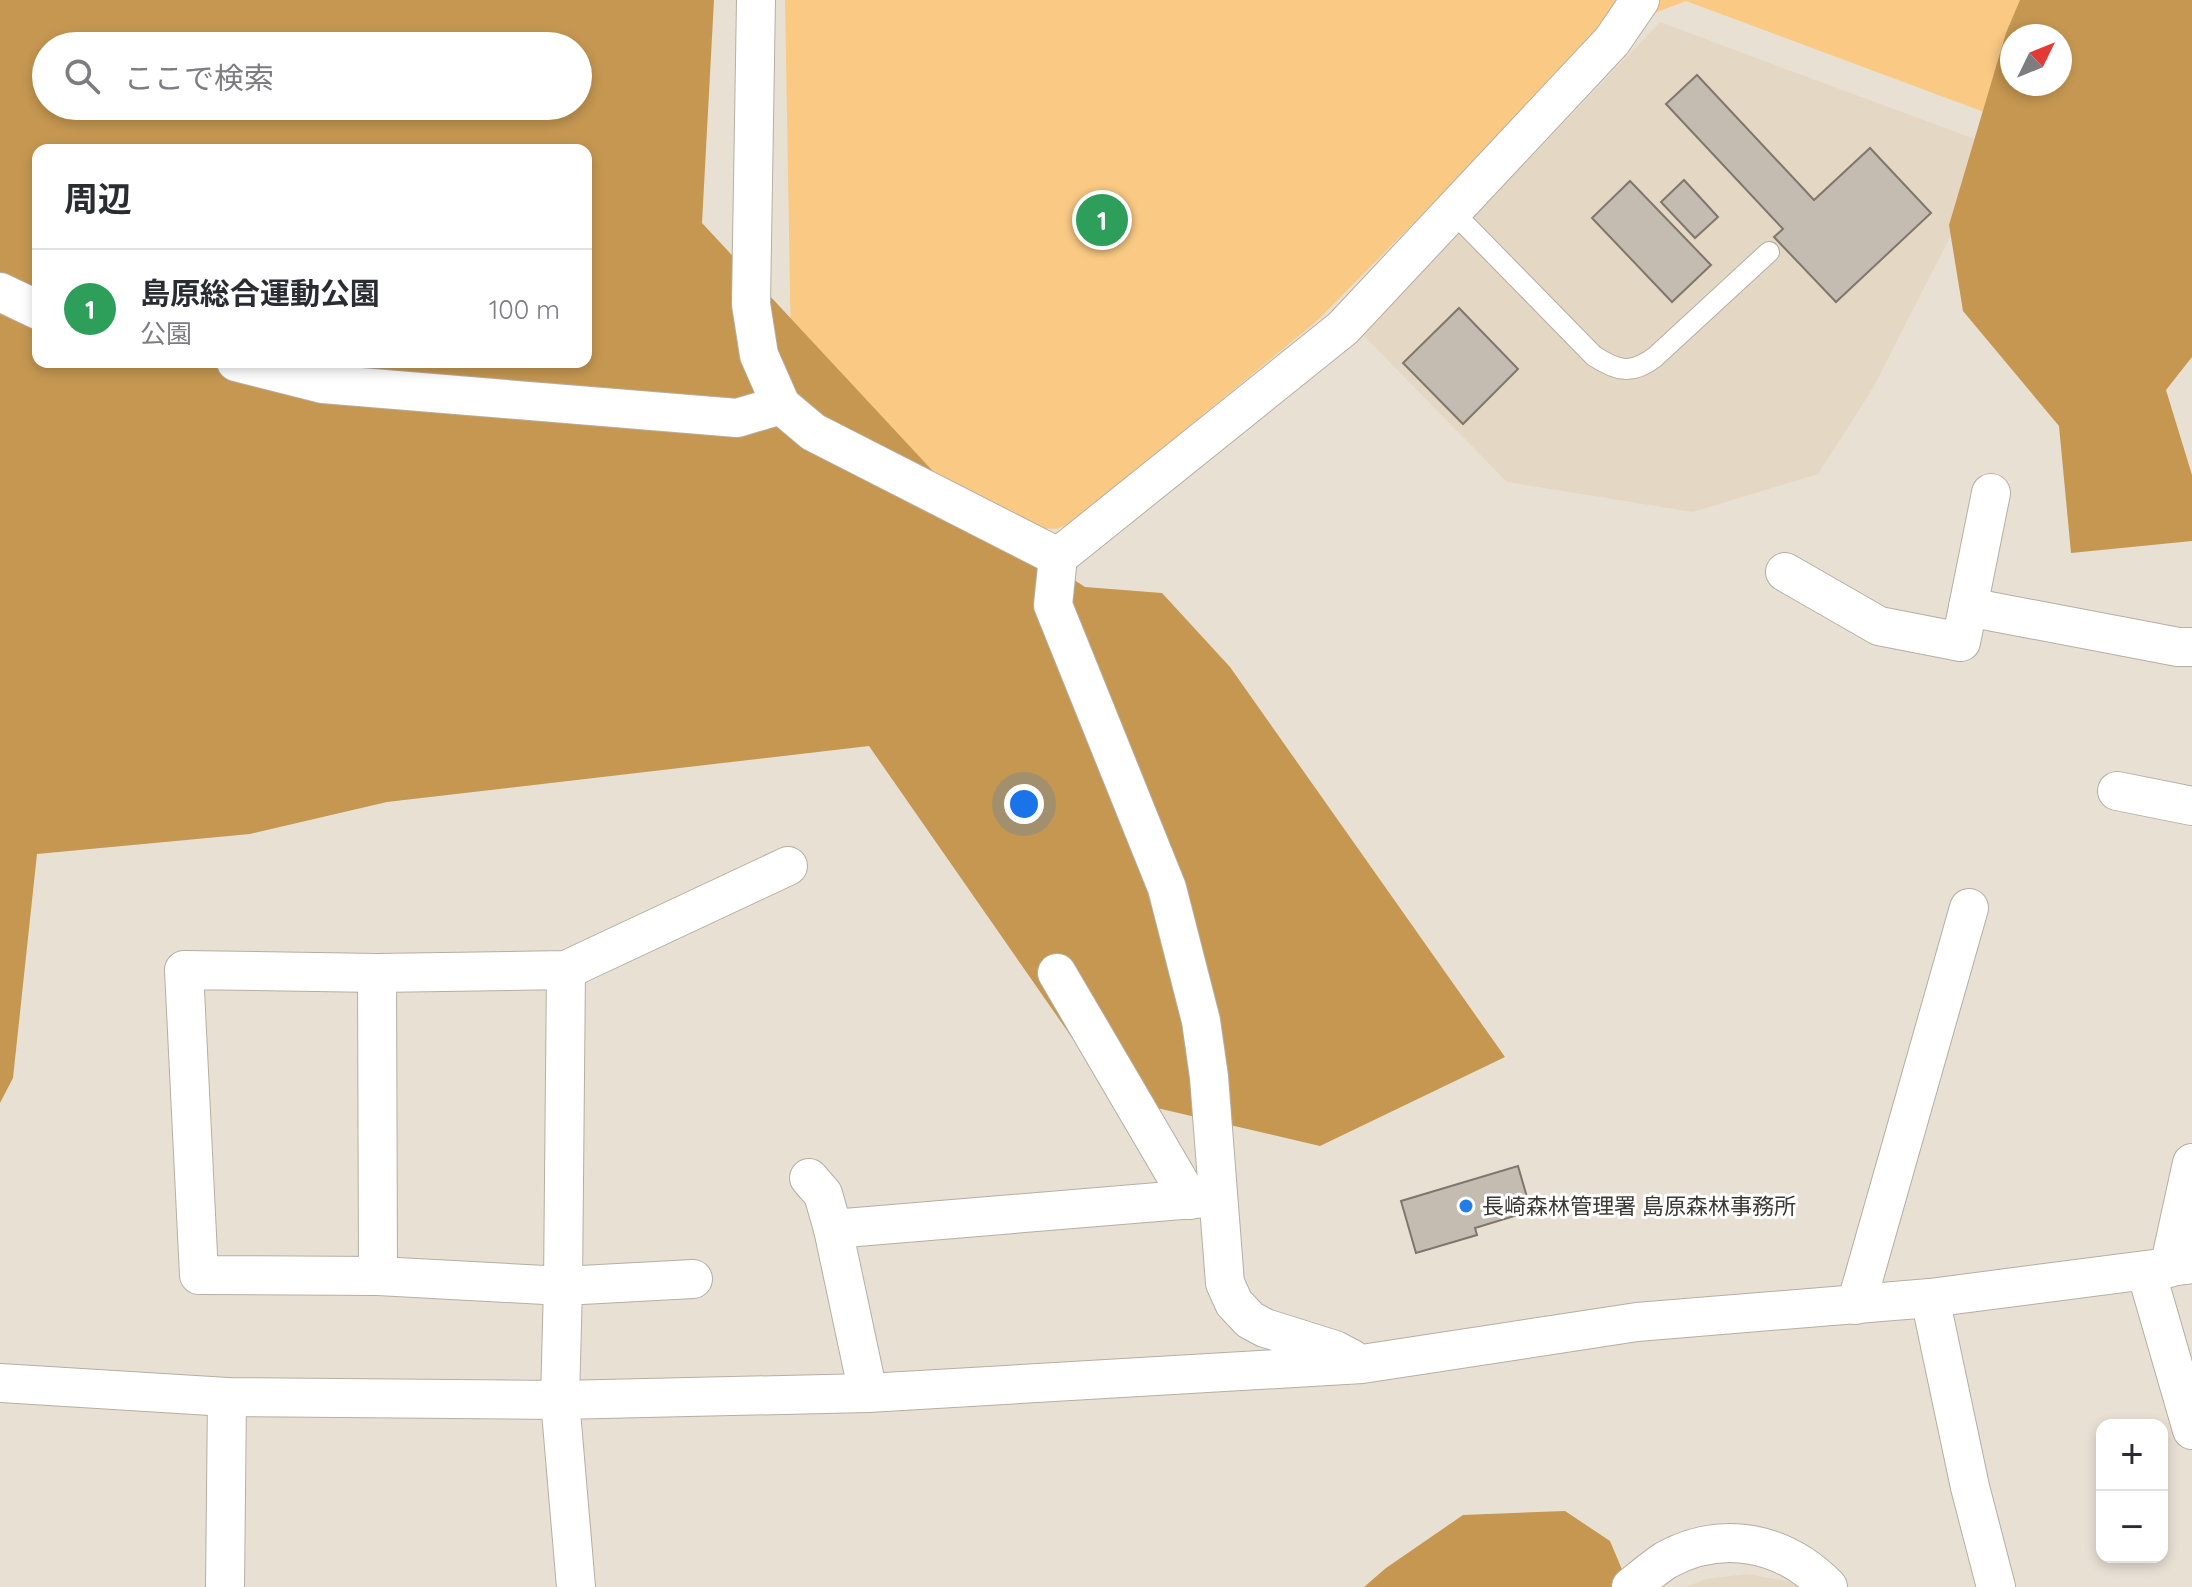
<!DOCTYPE html>
<html lang="ja">
<head>
<meta charset="utf-8">
<style>
  body { margin:0; font-family:Quicksand,"Noto Sans JP",sans-serif; background:#f7f7f7; color:#2b2b33 }
  .controls { position:absolute; right:24px; bottom:24px; display:grid; overflow:hidden; border-radius:16px; box-shadow:0 4px 12px #0003 }
  .controls button { width:72px; height:72px; display:grid; place-items:center; padding:0; border:0; border-bottom:2px solid #e1e1e2; background:#fff; color:#2b2b33; font:40px sans-serif }
  .compass { position:absolute; left:2000px; top:24px; width:72px; height:72px; border-radius:50%; background:#fff; box-shadow:0 4px 12px #0003; rotate:47deg }
  .you { position:absolute; left:1024px; top:804px; width:28px; height:28px; margin:-20px; border:6px solid #fff; border-radius:50%; background:#1a73e8; box-shadow:0 0 0 12px #1a73e833 }
  .badge { display:grid; place-items:center; width:52px; height:52px; border-radius:50%; background:#d93025; color:#fff; font-size:26px; font-weight:700 }
  .pin { position:absolute; translate:-50% -50%; border:4px solid #fff; box-shadow:0 2px 8px #0006 }
  .list { margin:0; padding:0; list-style:none }
  h2 { display:flex; justify-content:space-between; align-items:center; height:104px; margin:0; padding:0 32px; font-size:34px }
  h2 small { font-size:26px; font-weight:400; color:#7c7c81 }
  .list li { display:grid; grid-template-columns:52px 1fr auto; gap:24px; align-items:center; box-sizing:border-box; height:120px; padding:0 32px; border-top:2px solid #e1e1e2 }
  .list b { display:block; font-size:30px; white-space:nowrap }
  .list p { margin:0; font-size:26px; white-space:nowrap; color:#7c7c81 }
  .list em { font-size:26px; font-style:normal; color:#7c7c81 }
  .icon { flex:none; width:44px; height:44px; fill:none; stroke:currentColor; stroke-width:2; stroke-linecap:round; stroke-linejoin:round }
  .map { position:relative; flex:none; width:2192px; height:1587px; overflow:hidden }
  .search { position:absolute; background:#fff; box-shadow:0 4px 12px #0003; left:32px; top:32px; width:560px; height:88px; display:flex; align-items:center; gap:20px; box-sizing:border-box; padding:0 28px; border-radius:44px; color:#7c7c81; font-size:30px }
  .panel { position:absolute; background:#fff; box-shadow:0 4px 12px #0003; left:32px; top:144px; width:560px; height:224px; border-radius:16px }
  .map>svg:first-child { display:block }
</style>
</head>
<body>
<div class="map">
<svg width="2192" height="1587" viewBox="0 0 2192 1587">
  <rect width="100%" height="100%" fill="#e9e0d4"/>
  <g fill="#e4d7c4">
    <path d="M1660 22 1996 147 1873 388 1818 474 1693 512 1507 482 1362 334Z"/>
    <path d="M1747 1574 1787 1581 1799 1587H1686L1706 1579Z"/>
  </g>
  <path fill="#faca85" d="M785 0H2056L2012 36V84L2008 121 1686 1 1600 34 1318 320 1073 522 1057 529 1035 528 811 418 791 351Z"/>
  <g fill="#c59751" fill-rule="evenodd">
    <path d="M0 0H714L702 223 970 511 1085 587 1162 593 1230 667 1505 1057 1320 1146 1114 1098 869 746 387 802 250 834 37 854 13 1078 0 1103ZM46 46H578V106H46ZM38 150H586V362H38Z"/>
    <path d="M2020 0H2192V357L2166 390 2192 475V541L2071 553 2059 426 1963 311 1949 225 2006 33ZM2012 36H2060V84H2012Z"/>
    <path d="M1565 1511 1610 1541 1626 1579 1625 1587H1364L1386 1568 1463 1515Z"/>
  </g>
  <g fill="#c4bcb0" stroke="#7f776c" stroke-width="2">
    <path d="M1697 75 1814 200 1870 148 1931 213 1836 302 1774 237 1783 229 1666 104Z"/>
    <path d="M1684 180 1718 217 1695 238 1661 202Z"/>
    <path d="M1630 181 1711 265 1672 302 1592 218Z"/>
    <path d="M1459 308 1518 369 1463 424 1403 363Z"/>
    <path d="M1518 1166 1531 1211 1475 1228 1477 1235 1416 1253 1401 1201Z"/>
  </g>
  <g fill="none" stroke-linecap="round" stroke-linejoin="round">
    <defs>
      <path id="lane" d="M1452 211 1594 356C1617 371 1632 375 1655 357L1769 252"/>
      <g id="street">
        <path d="M756 0 751 304 759 355 781 405 813 432 1058 557"/>
        <path d="M0 292 38 310"/>
        <path d="M236 362 323 384 737 418 781 405"/>
        <path d="M1785 572 1879 626 1961 642 1991 493"/>
        <path d="M1968 607 2178 647H2192"/>
        <path d="M2117 791 2192 806"/>
        <path d="M566 970 563 1286 693 1279"/>
        <path d="M377 973 378 1276"/>
        <path d="M1057 973 1190 1200"/>
        <path d="M809 1178 823 1194 833 1229"/>
        <path d="M2169 1268 2192 1163"/>
        <path d="M2146 1271 2192 1430"/>
        <path d="M1930 1298 1970 1487 1996 1587"/>
        <path d="M1856 1305 1969 908"/>
        <path d="M1352 1359 1335 1350 1265 1328 1250 1320 1234 1303 1225 1283 1209 1077 1201 1021 1167 888 1053 605 1058 557 1343 328 1612 41 1640 0"/>
        <path d="M0 1383 227 1397 560 1400 868 1393 1362 1364 1637 1322 1930 1298 2192 1264"/>
        <path d="M868 1393 833 1229 1218 1197"/>
        <path d="M225 1587 227 1397"/>
        <path d="M576 1587 560 1400 563 1286 378 1276 199 1275 184 970 377 973 566 970 788 866"/>
        <path d="M1631 1587C1642 1578 1654 1568 1666 1560 1723 1529 1784 1542 1828 1587"/>
      </g>
    </defs>
    <use href="#lane" stroke="#b6aea2" stroke-width="22"/>
    <use href="#street" stroke="#b6aea2" stroke-width="40"/>
    <use href="#lane" stroke="#fff" stroke-width="20"/>
    <use href="#street" stroke="#fff" stroke-width="38"/>
  </g>
  <circle fill="#247ce6" stroke="#fff" stroke-width="3" cx="1466" cy="1206" r="8"/>
  <g text-anchor="middle" dominant-baseline="central" stroke-width="6" stroke-linejoin="round" paint-order="stroke">
    <g font-size="22" fill="#3c3834" stroke="#fff" text-anchor="start">
      <text x="1482" y="1206">長崎森林管理署 島原森林事務所</text>
    </g>
  </g>
</svg>
<div class="controls">
<button>+</button>
<button>−</button>
</div>
<svg class="compass" viewBox="-18 -18 36 36"><path d="M0-13l5 13h-10z" fill="#e53935"/><path d="M0 13l5-13h-10z" fill="#7c7c81"/></svg>
<div class="you"></div>
<div class="pin badge" style="left:1102px;top:220px;background:#2e9e5b">1</div>
<div class="search"><svg class="icon" aria-label="search" viewBox="0 0 24 24"><circle cx="10" cy="10" r="6"/><path d="M15 15l6 6"/></svg>ここで検索</div>
<section class="panel">
<h2>周辺<small></small></h2>
<ul class="list">
<li><span class="badge" style="background:#2e9e5b">1</span><div><b>島原総合運動公園</b><p>公園</p></div><em>100 m</em></li>
</ul>
</section>
</div>
</body>
</html>
